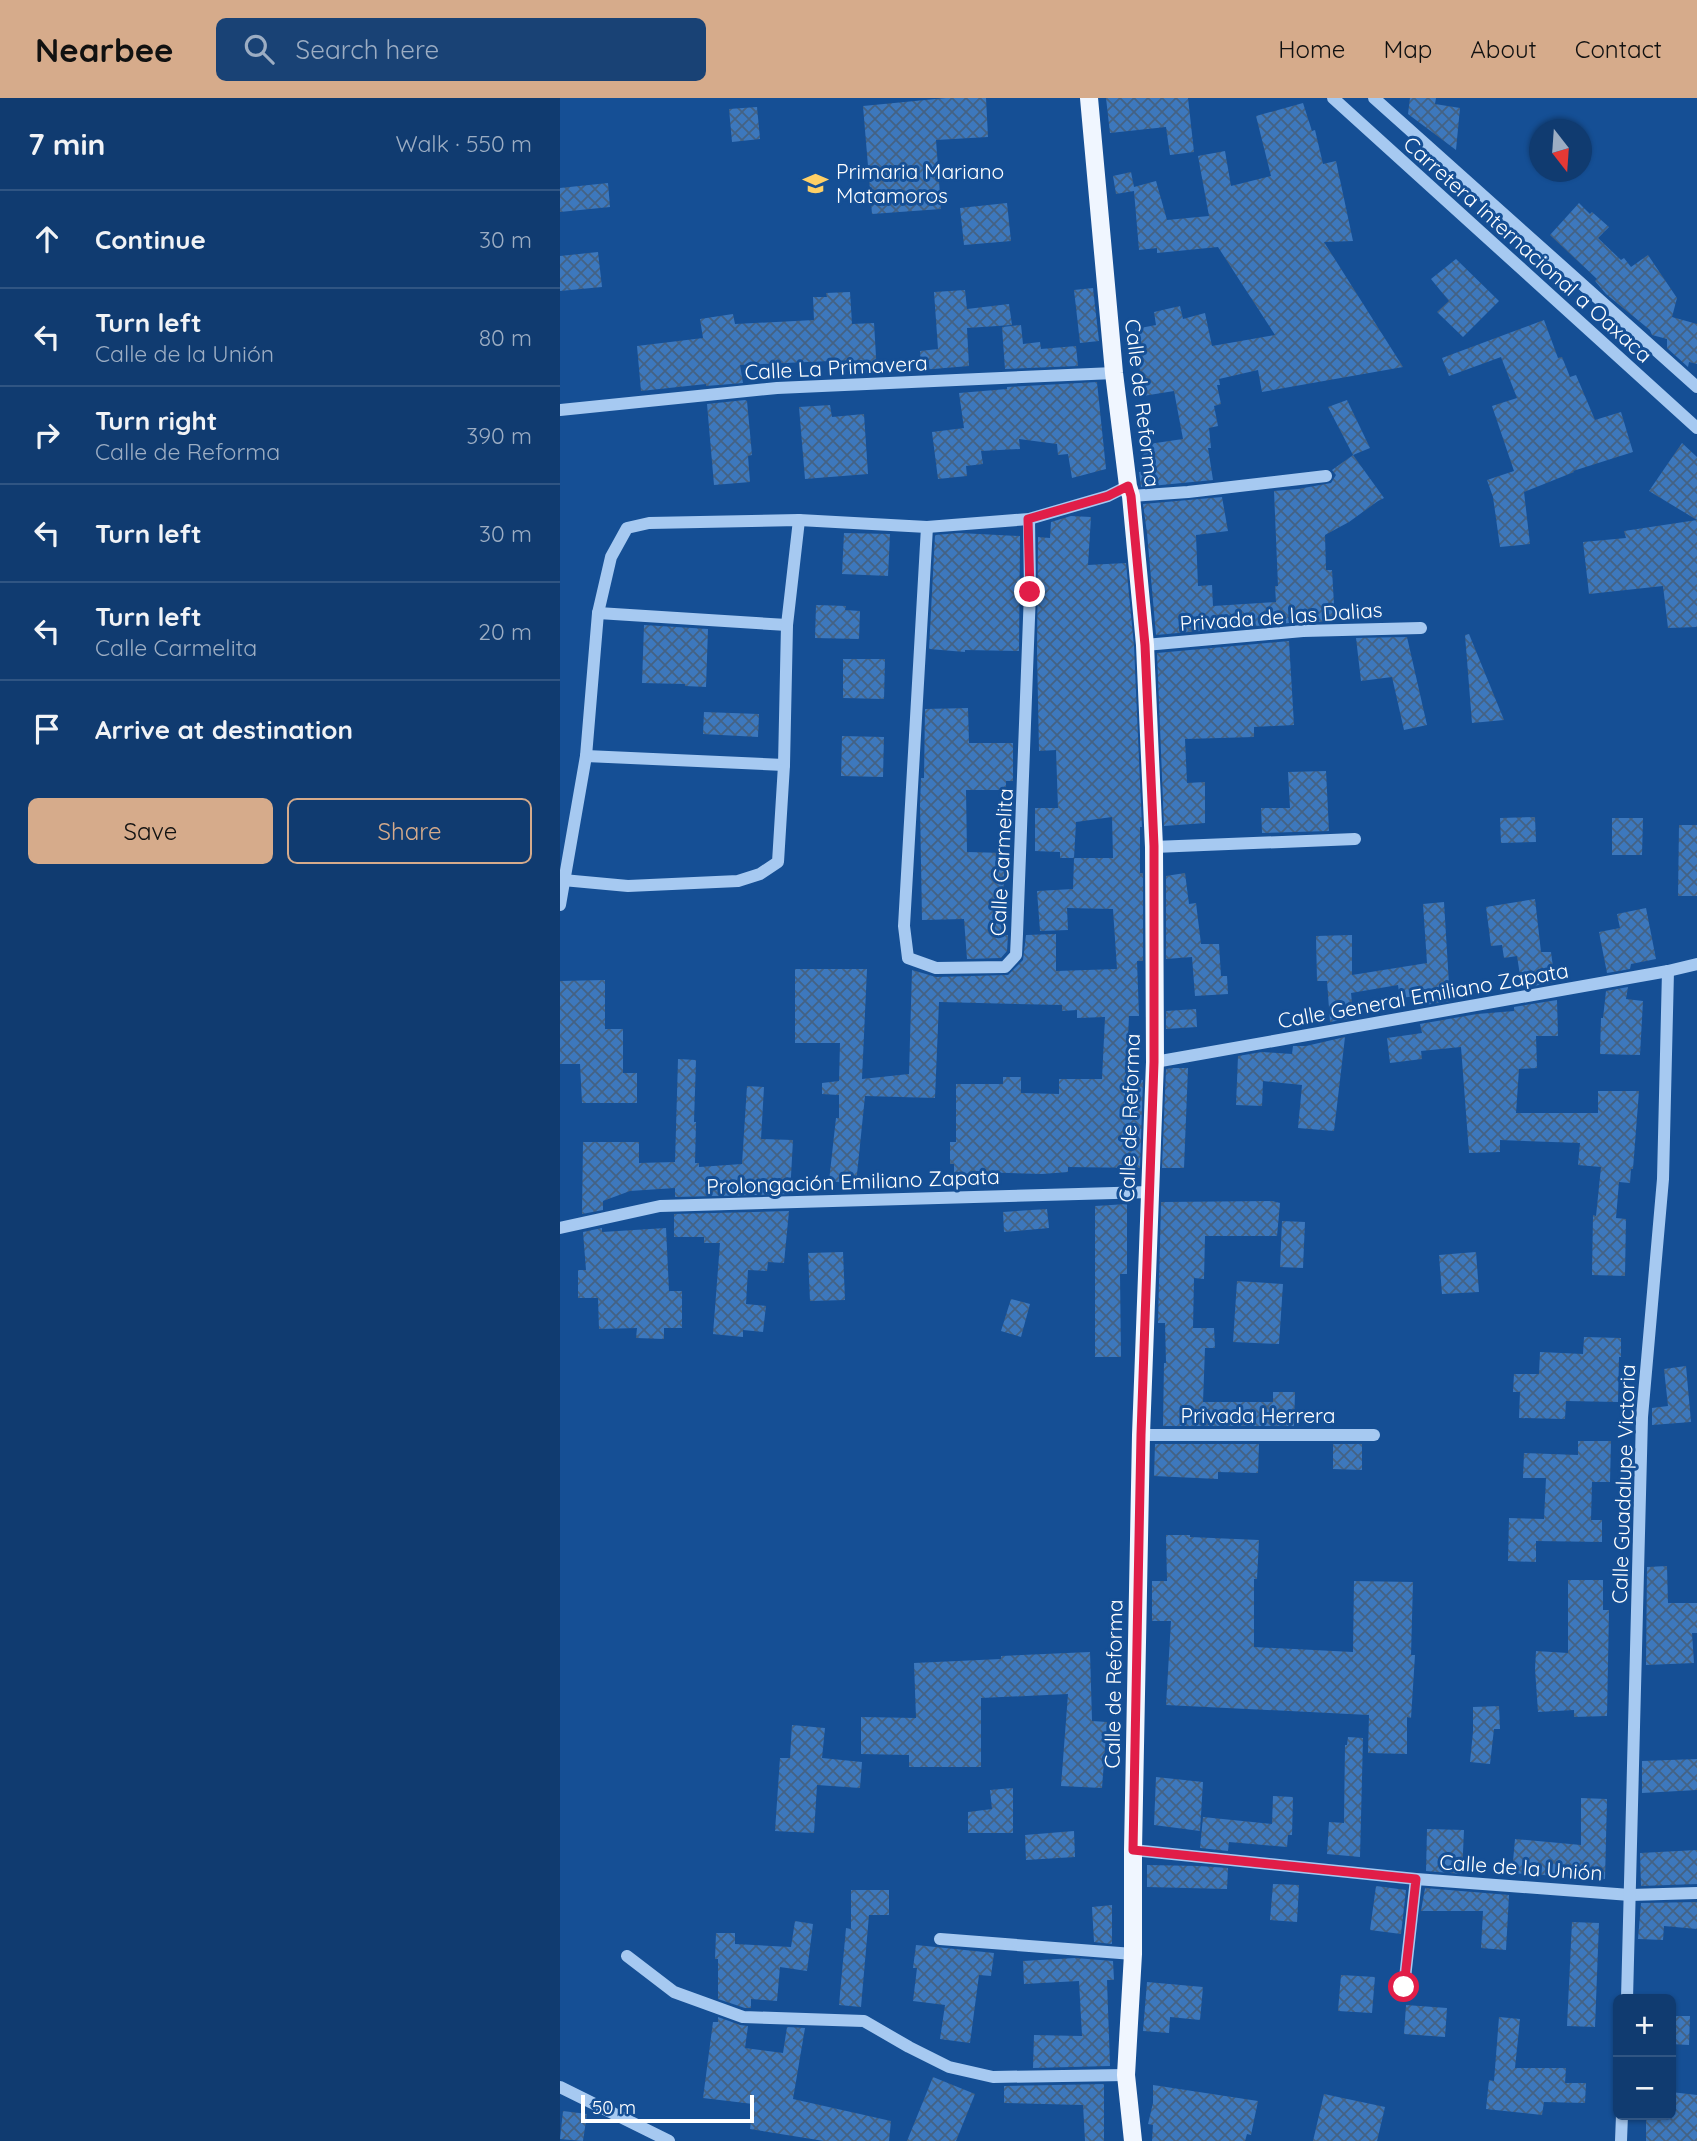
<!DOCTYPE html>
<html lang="en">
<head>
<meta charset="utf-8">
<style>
  body { margin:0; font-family:Quicksand,sans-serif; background:#194275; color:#f1f3f6 }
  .controls { position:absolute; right:21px; bottom:21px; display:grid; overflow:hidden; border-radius:10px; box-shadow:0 2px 5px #0004 }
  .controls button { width:63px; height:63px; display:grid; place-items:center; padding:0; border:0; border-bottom:2px solid #305583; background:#103b70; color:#f1f3f6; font:35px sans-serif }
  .compass { position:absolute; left:969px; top:21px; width:63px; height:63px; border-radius:50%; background:#103b70; box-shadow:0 2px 5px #0004; rotate:163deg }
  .scale { position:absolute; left:21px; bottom:18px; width:173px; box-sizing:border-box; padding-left:7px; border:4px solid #fff; border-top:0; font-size:19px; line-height:24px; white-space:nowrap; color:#fff; -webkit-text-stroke:5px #154f95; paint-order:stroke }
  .stop { position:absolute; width:21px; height:21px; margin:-16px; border:5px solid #e11d48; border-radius:50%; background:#fff }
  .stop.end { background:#e11d48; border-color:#fff; box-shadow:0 2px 7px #0008 }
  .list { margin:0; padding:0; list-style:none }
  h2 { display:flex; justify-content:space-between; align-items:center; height:91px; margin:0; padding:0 28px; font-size:30px }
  h2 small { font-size:23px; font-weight:400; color:#9cadc3 }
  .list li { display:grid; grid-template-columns:46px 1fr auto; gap:21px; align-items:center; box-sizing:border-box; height:98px; padding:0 28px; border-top:2px solid #305583 }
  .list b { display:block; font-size:26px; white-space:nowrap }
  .list p { margin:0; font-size:23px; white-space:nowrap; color:#9cadc3 }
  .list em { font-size:23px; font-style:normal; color:#9cadc3 }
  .actions { display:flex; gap:14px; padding:21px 28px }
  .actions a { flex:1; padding:16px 0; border:2px solid #d6ab8b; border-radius:10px; text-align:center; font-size:24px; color:#d6ab8b }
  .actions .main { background:#d6ab8b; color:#111 }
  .icon { flex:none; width:38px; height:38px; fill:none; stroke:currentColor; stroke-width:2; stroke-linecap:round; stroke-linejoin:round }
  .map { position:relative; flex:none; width:1137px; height:2043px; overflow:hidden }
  header { display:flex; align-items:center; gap:42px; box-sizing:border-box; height:98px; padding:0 35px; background:#d6ab8b; color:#111 }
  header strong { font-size:33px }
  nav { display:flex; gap:38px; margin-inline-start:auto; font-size:24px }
  .search { width:490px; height:63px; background:#194275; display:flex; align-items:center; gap:18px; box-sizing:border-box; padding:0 24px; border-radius:10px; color:#9cadc3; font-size:26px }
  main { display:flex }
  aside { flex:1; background:#103b70 }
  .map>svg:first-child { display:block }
</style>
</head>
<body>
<header>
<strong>Nearbee</strong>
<div class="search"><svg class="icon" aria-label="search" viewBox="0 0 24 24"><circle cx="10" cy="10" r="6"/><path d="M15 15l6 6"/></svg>Search here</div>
<nav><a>Home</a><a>Map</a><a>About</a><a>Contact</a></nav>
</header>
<main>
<aside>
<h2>7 min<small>Walk · 550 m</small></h2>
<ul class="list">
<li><svg class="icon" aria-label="ahead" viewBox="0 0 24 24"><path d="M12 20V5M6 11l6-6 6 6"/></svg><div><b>Continue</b></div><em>30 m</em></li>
<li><svg class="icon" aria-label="left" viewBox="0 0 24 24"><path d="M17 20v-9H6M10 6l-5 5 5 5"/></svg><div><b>Turn left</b><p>Calle de la Unión</p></div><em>80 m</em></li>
<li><svg class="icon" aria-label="right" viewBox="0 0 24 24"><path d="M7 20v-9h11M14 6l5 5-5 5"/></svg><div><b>Turn right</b><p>Calle de Reforma</p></div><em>390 m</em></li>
<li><svg class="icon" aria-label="left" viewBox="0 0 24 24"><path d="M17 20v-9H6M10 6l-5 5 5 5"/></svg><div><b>Turn left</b></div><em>30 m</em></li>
<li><svg class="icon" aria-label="left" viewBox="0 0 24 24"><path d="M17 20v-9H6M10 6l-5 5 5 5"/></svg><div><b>Turn left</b><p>Calle Carmelita</p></div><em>20 m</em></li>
<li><svg class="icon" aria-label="arrive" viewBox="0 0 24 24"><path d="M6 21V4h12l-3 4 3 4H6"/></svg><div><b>Arrive at destination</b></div></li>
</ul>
<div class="actions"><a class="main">Save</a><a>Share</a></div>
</aside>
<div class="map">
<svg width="1137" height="2043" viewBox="0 0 1137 2043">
  <defs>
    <pattern id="building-cross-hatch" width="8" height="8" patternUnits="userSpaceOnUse" patternTransform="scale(1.75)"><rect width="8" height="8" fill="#3d78bd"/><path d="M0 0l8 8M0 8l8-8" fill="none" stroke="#446284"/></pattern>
  </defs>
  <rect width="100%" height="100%" fill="#154f95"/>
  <g fill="url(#building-cross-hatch)" fill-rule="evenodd">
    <path d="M386 0H426L428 39 376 42 381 111 312 116 303 8Z"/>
    <path d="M546 0H628L634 54 610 57 606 29 550 35Z"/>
    <path d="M850 0H876L875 6 900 10 896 52 848 16Z"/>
    <path d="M743 5 752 33 755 32 763 66 776 63 793 143 764 144 843 269 702 294 698 272 659 281 660 287H657L661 306 654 308 658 328 649 330 651 350H648L653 382 581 389 579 374 586 373 582 347 623 341 614 293 583 298 579 266 582 265 575 231 596 227 594 214 620 208 623 221 645 215 652 248 715 237 658 149 597 155V150L579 152 574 93 556 96 553 78 571 74 574 89 596 83 607 122 649 118 638 58 665 53 671 88 711 78 696 18Z"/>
    <path d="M197 9 200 41 172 44 169 11Z"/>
    <path d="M48 85 50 109 0 114V90Z"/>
    <path d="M447 105 451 143 404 147 400 110Z"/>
    <path d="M1019 105 1030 116 1032 114 1049 129 1038 140 1061 162 1064 160 1071 169 1088 157 1117 200 1112 219 1137 226V266L1129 264 1128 269 1107 250V241L1092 237 1090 232 1046 196 1035 183 1037 181 990 137Z"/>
    <path d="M38 154 42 189 0 193V158Z"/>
    <path d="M896 161 939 203 903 239 877 214 889 203 871 181Z"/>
    <path d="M533 190 539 243 520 245 514 192Z"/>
    <path d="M405 192 407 211 449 206 452 227 407 230 409 268 361 272 360 253 378 251 374 194Z"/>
    <path d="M290 194 292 226 314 225 317 275H294L293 262 180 267 183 285 146 288V286L81 293 77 248 143 240 140 221 173 216 175 226 254 222 253 199H267L266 195Z"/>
    <path d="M984 222 998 260 1002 259 1010 279 1016 277 1035 322 1061 314 1073 354 1013 373 1014 374 964 394 970 446 940 449 933 399 927 382 954 373 932 308 957 300 941 259 889 278 882 260Z"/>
    <path d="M461 227 463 246 480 244 481 251 516 248 518 268 445 271 442 229Z"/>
    <path d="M537 284 546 371 512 380 508 356 498 357 497 346 459 341 460 351 421 353 423 366 406 368 407 378 378 381 372 334 404 330 399 295 447 291V289Z"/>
    <path d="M185 302 187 303 192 357 188 358 190 384 154 387 147 306Z"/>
    <path d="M787 302 810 350 793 357 768 309Z"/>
    <path d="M270 307 272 319 304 316 308 376 245 381 239 309Z"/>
    <path d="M1122 345 1137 359V529L1108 530 1103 488 1029 496 1023 444 1066 440 1064 433 1137 422 1089 393Z"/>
    <path d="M793 357 824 400 818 403 789 424 765 437 766 472H772L775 523 754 524 753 517 728 519 729 525 596 537 587 435 583 406 662 399 668 433 636 437 638 488 652 487 653 508 716 504 715 488H718L714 393 738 391 771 385 776 377 772 372Z"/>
    <path d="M511 418 531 419 528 467 566 465 574 548 582 729H580V775H583V863H577L579 918H569L566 981 583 982 580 1070 508 1069V1074L482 1076 415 1074V1086H394V1066H390V1044H396V986H443V979H461V995L499 996V981H542L545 919 517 920V912L502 913V907L379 904 375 1000 305 998 296 1086 269 1083 276 1020H279V997L262 996V985L279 983 280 945H235V871H307L302 981 349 976 352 872 376 879 448 877 463 862 466 837 496 836V873L557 871 553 811 507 810 508 832 480 833 477 793 513 791 514 760H500V754L475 753V710H498L496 652 479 653 477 553 478 439 490 440 491 424ZM552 719 553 760H514L516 724Z"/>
    <path d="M284 435 330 436 328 478 282 476Z"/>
    <path d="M399 435 460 438 459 553 405 552V554L369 551 375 437Z"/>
    <path d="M256 507 286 508 285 512 300 513 299 541 255 540Z"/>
    <path d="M84 527 148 531 146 589 125 588V586L82 585Z"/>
    <path d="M909 536 944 622 912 625 905 537Z"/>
    <path d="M847 539 867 627 844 632 832 579 801 583 796 540Z"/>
    <path d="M729 543 734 627 694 629V639L625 641 627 685 645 684V725L604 728 597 555Z"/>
    <path d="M283 561H325L324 601 283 600Z"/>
    <path d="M408 610 409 645H453V683H446V692H406L407 754 445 755 442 837H448L447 853 441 860 407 861 404 821 362 822 360 707 361 680H364L365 611Z"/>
    <path d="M144 614 199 616 198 639 143 636Z"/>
    <path d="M282 638 324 639 323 679 281 678Z"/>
    <path d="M766 673 769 733 702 735 701 710H730L728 674Z"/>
    <path d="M975 719 976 744 941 745 940 720Z"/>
    <path d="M1052 720H1083L1082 757H1052Z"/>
    <path d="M1119 727H1137V798H1118Z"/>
    <path d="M625 775 629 806 636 805 641 846H659L661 878H667L668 896 635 898 632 859 606 861V778Z"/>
    <path d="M975 801 981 854H991L995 884 962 890 957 858 944 860 942 847 931 848 926 809Z"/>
    <path d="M884 804 890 903 859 908 857 898 840 900 838 887 791 895 793 914 788 915 787 921 770 924 767 883H757L756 838 792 837V877L867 865 863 806Z"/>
    <path d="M1086 810 1096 861 1071 866 1070 871 1047 875 1039 834 1060 830 1057 816Z"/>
    <path d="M45 882V931H63V975H77V1005H22L20 966H0V883Z"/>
    <path d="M1068 889 1066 901 1083 903 1080 957 1040 956 1041 920H1043L1046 893Z"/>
    <path d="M997 902 998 938H976L977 970 959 971 956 1015H1038V993H1079L1073 1071H1071L1070 1085 1059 1084 1056 1120 1066 1121 1065 1178 1032 1177 1033 1117 1036 1118 1041 1069 1018 1067 1020 1045 940 1042V1054L909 1055 901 949 861 953 862 961 830 965 827 940 862 935 860 926 917 916 954 913V909Z"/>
    <path d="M636 911 637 929 606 931V913Z"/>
    <path d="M785 939 774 1033 738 1030 742 987 703 983 702 1008 676 1007 678 958 702 954 732 956 733 948H746Z"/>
    <path d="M118 961 136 962 134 1024H136L135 1065H139V1069L182 1066 187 988 204 989 201 1041 233 1042 230 1096 115 1099V1090L70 1093 43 1103V1112L22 1116 23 1044H79V1065L115 1064Z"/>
    <path d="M613 970H628L624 1070H602L606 971Z"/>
    <path d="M712 1103 720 1105 717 1138H645L644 1181 634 1180 633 1230H654L655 1250H645L643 1304H713V1294H735L734 1328H603L604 1265H606L605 1225H598L601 1104Z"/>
    <path d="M567 1106V1176H560L561 1259H535V1108Z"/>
    <path d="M487 1111 489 1130 444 1134 443 1114Z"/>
    <path d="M229 1113 224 1165 208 1164 207 1173 188 1172 186 1206 206 1208 203 1234 183 1232V1239L153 1236 160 1145H144V1139H114V1116Z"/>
    <path d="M722 1123 745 1124 743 1170 720 1169Z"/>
    <path d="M42 1130V1134L106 1130 109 1193H122V1230H104V1241L76 1240 77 1230 39 1231 38 1200H18V1172H26L23 1134Z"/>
    <path d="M283 1154 285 1202 250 1203 248 1155Z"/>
    <path d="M916 1154 919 1194 882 1196 879 1157Z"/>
    <path d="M677 1183 723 1186 719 1246 673 1244Z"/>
    <path d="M451 1201 470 1206 461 1239 441 1233Z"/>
    <path d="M1024 1239 1061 1240V1259H1059L1058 1304 1006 1303 1005 1321 959 1320 960 1294H953L954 1276H979L980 1254 1023 1256Z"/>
    <path d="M1126 1268 1131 1324 1092 1327V1310L1108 1308 1104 1271Z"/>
    <path d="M1018 1343H1051L1050 1384H1032L1031 1422H1042V1444L976 1443V1464L948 1463 949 1420 984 1421 986 1380H963L964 1355 1018 1357Z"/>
    <path d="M595 1346H699L698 1375 658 1374V1381L594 1378Z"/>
    <path d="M773 1346H802V1372L773 1371Z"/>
    <path d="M606 1437H630V1439L699 1442 697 1481H694V1549L793 1554 794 1483 853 1484 851 1557H855L851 1620 847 1619V1656L808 1655 809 1617 606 1607 611 1523H592V1483H607Z"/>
    <path d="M1107 1468 1108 1505H1137V1535H1132L1134 1565 1086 1567 1087 1469Z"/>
    <path d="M1008 1482H1043V1512H1049L1047 1618 1014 1619V1612L978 1614 975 1571 976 1553 1008 1555Z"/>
    <path d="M530 1554 532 1623 547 1624 542 1690 501 1688 508 1596 421 1600V1669H349V1657L301 1656V1619L356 1620 354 1565 441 1561V1558Z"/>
    <path d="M939 1608 940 1631H934L930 1666 910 1664 913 1634V1609Z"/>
    <path d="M232 1627 265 1630 262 1660 302 1664 300 1690 257 1687 254 1735 215 1733 220 1660H230Z"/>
    <path d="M788 1639 803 1640 800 1759 767 1756 769 1724 784 1725 785 1647H787Z"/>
    <path d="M1137 1661V1692L1082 1695V1663Z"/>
    <path d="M596 1679 643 1684 640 1733 594 1727Z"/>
    <path d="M453 1690V1735H408V1714L432 1711 430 1692Z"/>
    <path d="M713 1698 733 1699 732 1737H728L727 1749 669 1744 668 1753 640 1750 643 1719 712 1726Z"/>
    <path d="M1021 1700 1047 1701 1045 1781 952 1775 955 1741 1021 1747Z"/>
    <path d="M867 1731 904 1732 902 1776 866 1773Z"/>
    <path d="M514 1733 515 1759 466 1762 465 1737Z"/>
    <path d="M1137 1752V1786L1081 1788 1080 1755Z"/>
    <path d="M587 1767 639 1768 668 1770 667 1791 587 1789Z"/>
    <path d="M713 1786 739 1787 737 1824 710 1822Z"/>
    <path d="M816 1788 846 1792 841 1836 810 1832Z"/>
    <path d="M865 1790 949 1797 946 1852 921 1850 923 1813H861Z"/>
    <path d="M291 1792H329V1817H309L301 1909 279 1907 286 1830 291 1831Z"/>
    <path d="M1137 1804V1831L1104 1828 1103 1842 1078 1841 1081 1805Z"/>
    <path d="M552 1807V1846L534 1844 532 1809Z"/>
    <path d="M235 1823 253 1826 247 1873 220 1869 217 1903 191 1901V1910H185L158 1901V1861H155L156 1835H175V1846L231 1849Z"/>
    <path d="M1012 1824 1039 1825 1035 1929 1007 1928Z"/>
    <path d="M356 1847 434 1855 431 1878 419 1877 410 1945 380 1941 385 1907 353 1903 357 1870H353Z"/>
    <path d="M515 1860 553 1863 554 1882H547L550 1968 473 1970 474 1937 522 1938 519 1883 464 1886 463 1863Z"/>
    <path d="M781 1877 815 1879 812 1915 778 1913Z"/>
    <path d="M587 1884 643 1889 640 1922 610 1919 609 1935 583 1933Z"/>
    <path d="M846 1907 887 1910 885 1939 844 1936Z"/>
    <path d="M1111 1918H1130L1129 1947 1111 1946Z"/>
    <path d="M158 1919 180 1927 188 1928 185 1950 223 1955 227 1929 245 1930 233 2001 331 2023 329 2043H264L190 2031 193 2006 143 2000 153 1924H158Z"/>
    <path d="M939 1919 960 1921 955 1970H1006L1005 1985H1026L1025 2005 984 2004 982 2017 926 2011 929 1982 934 1983Z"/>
    <path d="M373 1979 415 1996 396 2043H347Z"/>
    <path d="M544 1986V2043H525L523 2007 444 2005V1988Z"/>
    <path d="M593 1987 698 2003 691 2037 687 2036 685 2043H592L593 2027 588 2026 593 2005Z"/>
    <path d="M1111 1994 1137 1997V2043H1086V2017H1111Z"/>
    <path d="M764 1996 825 2009 817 2043H753Z"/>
    <path d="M3 2013 27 2016 23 2043 0 2041Z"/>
  </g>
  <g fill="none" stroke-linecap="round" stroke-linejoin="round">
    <g stroke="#a6c9f1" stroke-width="12">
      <path d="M773 0 1137 330"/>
      <path d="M814 0 1137 289"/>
      <path d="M0 312 217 290 554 275"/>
      <path d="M571 398 628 394 766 378"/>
      <path d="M367 429 344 828 348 860 376 870 445 869 456 857 457 836 470 494 469 421"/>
      <path d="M38 515 227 527"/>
      <path d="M585 547 743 533 861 530"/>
      <path d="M26 658 224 667"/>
      <path d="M594 749 795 741"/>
      <path d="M3 782 68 788 178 783 200 776 218 764 224 667 227 527 239 422"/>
      <path d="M0 807 26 658 38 515 51 459 67 430 89 425 239 422 367 429 469 421 548 398 568 388"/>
      <path d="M595 964 1108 873 1137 866"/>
      <path d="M0 1130 100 1108 590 1094"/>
      <path d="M581 1337H814"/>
      <path d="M573 1752 856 1781 1070 1797 1137 1795"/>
      <path d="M380 1841 573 1856"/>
      <path d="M67 1858 114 1894 183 1919 304 1923 349 1949 389 1969 433 1979 566 1977"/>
      <path d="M844 1889 856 1781"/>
      <path d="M1067 1901 1082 1319 1103 1081 1108 873"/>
      <path d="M0 1989 109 2043"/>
      <path d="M1061 2043 1062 2017"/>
    </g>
    <path stroke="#f0f6ff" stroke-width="18" d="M529 0 554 275 568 388 571 398 585 547 594 749 595 964 581 1337 573 1752V1856L566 1977 573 2043"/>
  </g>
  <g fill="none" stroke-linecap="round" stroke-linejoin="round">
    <path stroke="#e11d48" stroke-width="9" d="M470 494 468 421 548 398 568 388 571 398 585 547 594 748V964L581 1337 573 1752 856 1781 844 1889"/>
  </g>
  <defs>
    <symbol id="school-bare" viewBox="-9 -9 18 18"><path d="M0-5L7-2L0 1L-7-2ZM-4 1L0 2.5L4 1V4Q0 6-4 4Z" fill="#ffd066" stroke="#154f95" stroke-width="2.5" paint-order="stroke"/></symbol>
  </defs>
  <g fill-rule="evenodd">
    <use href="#school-bare" x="238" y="68" width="35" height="35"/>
  </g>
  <g text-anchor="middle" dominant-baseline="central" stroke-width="6" stroke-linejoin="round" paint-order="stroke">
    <g font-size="21" fill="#fff" stroke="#154f95" text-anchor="start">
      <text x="276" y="73">Primaria Mariano<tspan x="276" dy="24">Matamoros</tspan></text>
    </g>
    <g font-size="21" fill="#fff" stroke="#154f95">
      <text transform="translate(968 151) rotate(42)">Carretera Internacional a Oaxaca</text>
      <text transform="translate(276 269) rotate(-3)">Calle La Primavera</text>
      <text transform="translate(583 305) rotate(83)">Calle de Reforma</text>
      <text transform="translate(721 518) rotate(-4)">Privada de las Dalias</text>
      <text transform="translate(441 764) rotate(-87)">Calle Carmelita</text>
      <text transform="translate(863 897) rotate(-10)">Calle General Emiliano Zapata</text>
      <text transform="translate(569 1020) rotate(-88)">Calle de Reforma</text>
      <text transform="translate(293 1083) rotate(-2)">Prolongación Emiliano Zapata</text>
      <text x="698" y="1317">Privada Herrera</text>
      <text transform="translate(1063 1386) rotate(-88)">Calle Guadalupe Victoria</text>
      <text transform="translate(553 1586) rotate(-89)">Calle de Reforma</text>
      <text transform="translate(961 1769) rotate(4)">Calle de la Unión</text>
    </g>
  </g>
</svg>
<div class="controls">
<button>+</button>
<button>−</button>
</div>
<svg class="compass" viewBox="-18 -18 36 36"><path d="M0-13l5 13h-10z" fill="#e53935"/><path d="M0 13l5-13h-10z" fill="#9cadc3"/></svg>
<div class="scale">50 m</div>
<div class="stop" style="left:844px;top:1889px"></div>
<div class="stop end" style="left:470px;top:494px"></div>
</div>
</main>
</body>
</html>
